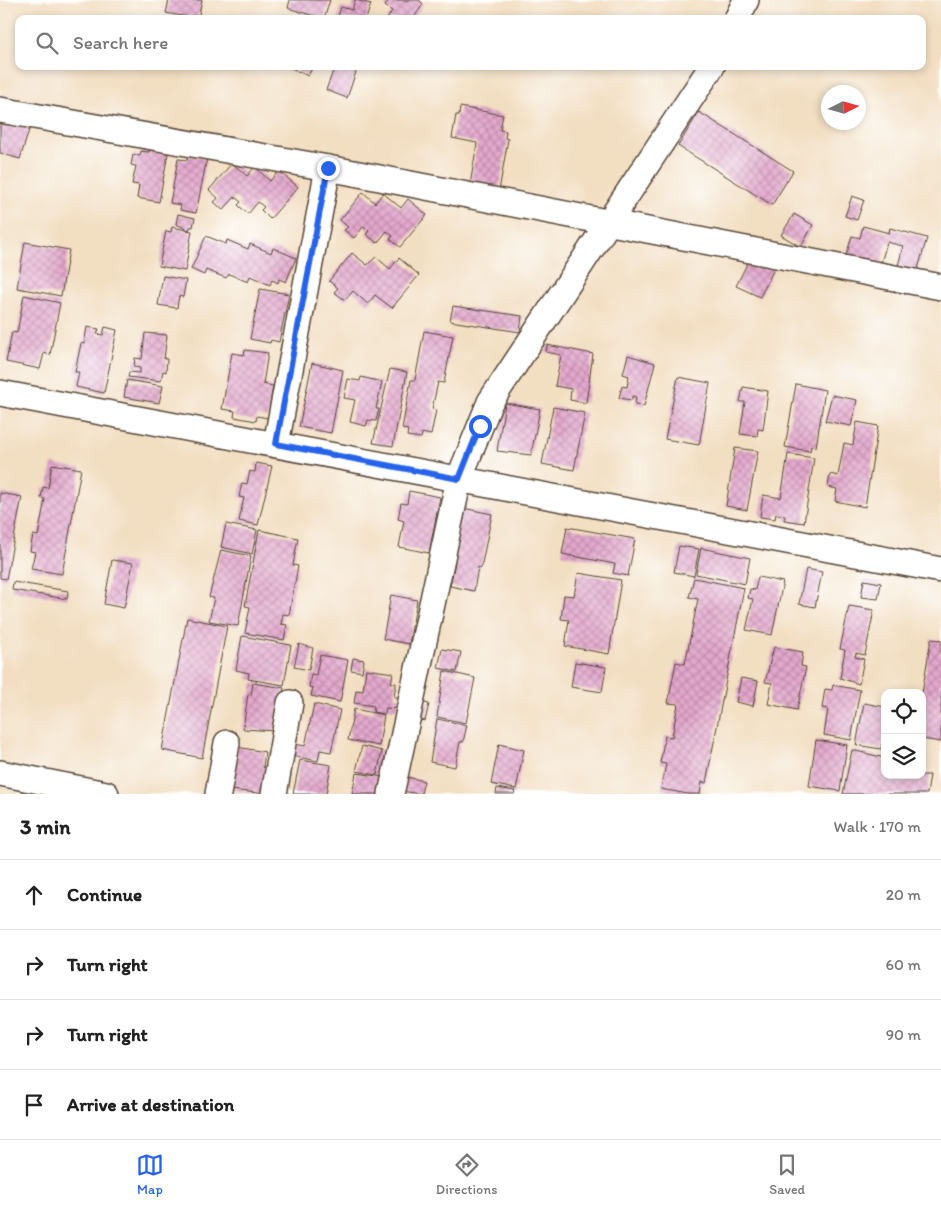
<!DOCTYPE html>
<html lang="en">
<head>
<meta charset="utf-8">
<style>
  body { margin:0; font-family:Itim,sans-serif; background:#f2f2f2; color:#222 }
  .controls { position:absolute; right:15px; bottom:15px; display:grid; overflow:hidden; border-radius:10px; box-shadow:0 2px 8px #0003 }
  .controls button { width:45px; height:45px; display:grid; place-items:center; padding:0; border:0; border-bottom:1px solid #e0e0e0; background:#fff; color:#222; font:25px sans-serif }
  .compass { position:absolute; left:821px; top:85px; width:45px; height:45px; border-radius:50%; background:#fff; box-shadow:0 2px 8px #0003; rotate:85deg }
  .stop { position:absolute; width:15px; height:15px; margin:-11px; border:4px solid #2563eb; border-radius:50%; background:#fff }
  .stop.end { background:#2563eb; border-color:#fff; box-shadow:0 1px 5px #0008 }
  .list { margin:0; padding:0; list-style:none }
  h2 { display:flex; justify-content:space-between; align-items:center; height:65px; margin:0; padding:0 20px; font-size:21px }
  h2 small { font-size:16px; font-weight:400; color:#767676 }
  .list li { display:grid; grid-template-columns:32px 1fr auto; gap:15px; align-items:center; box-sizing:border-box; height:70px; padding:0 20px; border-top:1px solid #e0e0e0 }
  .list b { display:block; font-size:19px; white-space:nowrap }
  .list em { font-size:16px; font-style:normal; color:#767676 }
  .icon { flex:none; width:28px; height:28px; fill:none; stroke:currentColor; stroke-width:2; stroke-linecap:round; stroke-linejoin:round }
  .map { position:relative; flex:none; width:941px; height:794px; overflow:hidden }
  .search { position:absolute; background:#fff; box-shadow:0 2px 8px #0003; left:15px; right:15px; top:15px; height:55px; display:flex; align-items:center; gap:12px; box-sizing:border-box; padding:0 18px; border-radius:10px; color:#767676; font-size:19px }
  .sheet { height:345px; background:#fff }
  nav { display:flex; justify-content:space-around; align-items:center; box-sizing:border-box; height:70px; border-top:1px solid #e0e0e0; background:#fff; font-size:14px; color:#767676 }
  nav a { display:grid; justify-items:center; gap:2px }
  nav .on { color:#2563eb }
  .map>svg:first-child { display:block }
</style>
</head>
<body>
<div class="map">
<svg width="941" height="794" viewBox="0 0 941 794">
  <defs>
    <pattern id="building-cross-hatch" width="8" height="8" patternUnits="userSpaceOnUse" patternTransform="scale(1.25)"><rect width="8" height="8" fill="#e4a9ce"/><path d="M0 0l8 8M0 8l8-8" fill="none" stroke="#ba8aa7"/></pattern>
  </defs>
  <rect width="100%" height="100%" fill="#fff"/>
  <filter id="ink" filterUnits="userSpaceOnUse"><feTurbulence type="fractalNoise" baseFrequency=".02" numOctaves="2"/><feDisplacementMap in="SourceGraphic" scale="10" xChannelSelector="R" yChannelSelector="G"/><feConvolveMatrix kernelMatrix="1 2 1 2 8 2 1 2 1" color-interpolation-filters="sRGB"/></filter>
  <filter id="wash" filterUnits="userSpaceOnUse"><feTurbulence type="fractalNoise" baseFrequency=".0096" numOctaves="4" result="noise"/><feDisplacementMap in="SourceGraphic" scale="20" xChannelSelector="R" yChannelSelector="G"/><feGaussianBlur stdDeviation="1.12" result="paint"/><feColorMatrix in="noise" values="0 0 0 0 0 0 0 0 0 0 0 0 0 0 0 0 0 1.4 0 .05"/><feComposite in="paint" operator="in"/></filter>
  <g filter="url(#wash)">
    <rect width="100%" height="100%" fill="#f2dec1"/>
    <g id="blocks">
      <g fill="url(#building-cross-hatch)">
        <path d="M169 0H202L198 19 166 13Z"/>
        <path d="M290 0H330L324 19 288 8Z"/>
        <path d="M355 0 371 4 366 19H337L341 7 352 10Z"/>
        <path d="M389 0H419L423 4 413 19H387L392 11 385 6Z"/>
        <path d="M287 66H313L308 76Z"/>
        <path d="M335 66H358L347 98 326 90Z"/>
        <path d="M460 107 503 115 500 130 506 131 505 138 508 139 499 191 470 185 477 143 452 138 456 115H459Z"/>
        <path d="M699 112 793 171 772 205 678 146Z"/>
        <path d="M0 118 30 127 20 159 0 153Z"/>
        <path d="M150 147 169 148 159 202 137 198 139 185 132 184 136 166 131 165 133 155 140 156 141 151 149 152Z"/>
        <path d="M188 155 207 158 196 213 180 210 181 205 170 203 178 159 187 160Z"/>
        <path d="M232 163 247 176 255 167 270 181 279 171 298 187 270 219 261 210 264 207 258 202 248 214 238 205 241 202 235 197 223 210 214 202 218 198 209 190Z"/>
        <path d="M363 192 375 203 383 193 401 208 408 199 427 215 400 247 390 239 393 236 387 231 377 243 366 234 369 231 364 226 354 238 344 230 348 227 340 220Z"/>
        <path d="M852 196 864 200 857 220 845 216Z"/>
        <path d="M178 214 195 218 193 227H190L189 230 176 224Z"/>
        <path d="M794 214 813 225 801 247 781 235Z"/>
        <path d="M863 226 889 233 890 228 927 238 915 279 896 274 903 246 887 242 879 270 843 266 852 236 860 238Z"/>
        <path d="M172 227 192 231 185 271 159 266 166 231 171 232Z"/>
        <path d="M206 236 226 244 227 240 248 249 250 244 271 253 273 248 296 258 286 282 279 279 278 283 272 280 270 285 250 276 248 282 229 274 226 278 206 270 204 275 191 269Z"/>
        <path d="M25 242 69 250 61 296 17 288Z"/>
        <path d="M352 253 367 265 376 257 390 269 399 258 419 275 392 308 375 295 368 304 353 291 345 300 334 292 338 288 329 281Z"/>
        <path d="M750 258 774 269 760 297 736 286Z"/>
        <path d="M163 276 186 280 183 297 179 296 177 308 158 305Z"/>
        <path d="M260 289 289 294 279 342 271 340 270 343 250 339Z"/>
        <path d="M24 295 60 303 50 355 44 353 40 369 6 362 12 332 17 333Z"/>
        <path d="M453 306 522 316 520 332 450 321Z"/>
        <path d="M87 327 99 329 97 334 103 335 105 327 117 330 104 393 76 387 79 372H75L81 343 84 344Z"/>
        <path d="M424 331 453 336 444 383 438 382 432 409 436 410 431 435 422 433 421 438 407 436 408 430 402 429 411 380H415Z"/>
        <path d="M145 333 167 335 164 359H167L166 372 163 371 161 381 128 377 129 372 140 373V368L134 367 135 358 142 359Z"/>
        <path d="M547 345 593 354 586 403 570 400 571 389 555 386 561 355 546 352Z"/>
        <path d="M245 350 268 353 263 384 273 386 268 418 257 416 256 421 234 417 235 411 222 409 232 353 244 355Z"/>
        <path d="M628 355 655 363 644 406 635 404 636 397 632 396V400L619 398 622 386 627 387 629 376 623 374Z"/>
        <path d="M312 363 343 370 331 433 299 427Z"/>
        <path d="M390 369 407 372 393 446 373 443Z"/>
        <path d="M361 377 382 382 376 409H379L376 421 368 420 366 426 350 422 355 400 344 398 348 379 360 381Z"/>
        <path d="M678 377 710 383 699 445 665 439Z"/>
        <path d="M127 380 163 386 159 403 124 397Z"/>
        <path d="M796 384 825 390 816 447 811 446 810 451 785 447Z"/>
        <path d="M743 387 768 391 763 430 758 429 757 436 740 434 745 402H740Z"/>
        <path d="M832 395 857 400 851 426 825 421Z"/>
        <path d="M505 403 540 409 531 455 497 451Z"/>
        <path d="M553 407 585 413 574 470 542 464Z"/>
        <path d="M857 422 878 426 865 507 835 501 837 489 828 487 830 474 838 476 844 443 853 445Z"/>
        <path d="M735 448 758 451 747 510 726 506Z"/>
        <path d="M788 454 814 458 804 523 784 520 785 516 776 514 775 519 760 517 763 495 781 498Z"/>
        <path d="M256 463 272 466 258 525 239 521 244 498 239 497 242 483 247 484 250 471 255 472Z"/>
        <path d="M52 464 81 469 62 574 31 569 35 552 30 551 33 535 38 536 45 499 41 498 43 487 48 488Z"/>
        <path d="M409 491 440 497 429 553 399 547 404 521 398 519 401 503 407 504Z"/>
        <path d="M0 493 22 497 6 579 0 578Z"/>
        <path d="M458 507 492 514 481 568 478 567 474 591 450 586 455 562 448 561Z"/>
        <path d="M226 524 257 530 252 554 221 547Z"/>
        <path d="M567 527 635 539 628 576 613 573 615 564 562 554Z"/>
        <path d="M259 530 298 538 293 565 298 566 289 615 283 614 281 624 287 625 284 640 245 633 250 607 245 606Z"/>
        <path d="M679 546 699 549 694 576 674 572Z"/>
        <path d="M701 548 750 558 745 584 696 574Z"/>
        <path d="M221 550 251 556 238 626 209 621 214 598 209 597Z"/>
        <path d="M112 560 133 563 124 608 104 604Z"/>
        <path d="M806 569 822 572 815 607 799 604Z"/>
        <path d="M578 573 621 580 609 654 565 646 569 620 561 619 564 595 574 596Z"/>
        <path d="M758 577 783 582 772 635 746 630 753 599 748 598 750 589 755 590Z"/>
        <path d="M694 578 744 588 706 783 702 782 700 794H688L661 789 666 764 660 763 665 736 672 737 678 704 668 703 676 662 685 664 698 599 689 597Z"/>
        <path d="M864 580 881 583 878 599 861 597Z"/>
        <path d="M13 582 68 591 67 599 12 590Z"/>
        <path d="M391 595 417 600 409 644 383 639Z"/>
        <path d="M849 606 874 610 865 655 856 653 855 657 864 659 859 684 840 678 845 650 840 649Z"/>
        <path d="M187 618 227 626 202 758 162 750Z"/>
        <path d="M242 636 291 645 284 685 248 679 249 673 236 670Z"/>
        <path d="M931 639 941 640V742L922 739V693Z"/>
        <path d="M299 644 313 648 309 670 294 667Z"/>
        <path d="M774 647 803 652 801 666 806 667 797 710 768 704 772 683 765 682Z"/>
        <path d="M442 649 461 652 457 672 438 668Z"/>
        <path d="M320 655 348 660 340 702 311 696 313 688 309 687 311 674 316 675Z"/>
        <path d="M353 658 364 660 362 672 351 670Z"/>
        <path d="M575 662 606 667 602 692 571 687Z"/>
        <path d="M366 669 393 673 391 683H396L394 697H400L398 709 386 708 385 714 373 712 374 706 354 703 356 690 363 691Z"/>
        <path d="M444 671 475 678 466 723 437 717Z"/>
        <path d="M741 678 758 681 753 706 736 702Z"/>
        <path d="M253 683 284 688 276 731 243 729 248 694 251 695Z"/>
        <path d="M833 685 860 690 851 740 824 735 828 709 822 708 825 689 832 690Z"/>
        <path d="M414 701 429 704 425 721 411 718Z"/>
        <path d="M864 703 885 707V729L881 749 856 745Z"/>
        <path d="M314 704 340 710 331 752 320 750 318 761 292 756 295 744 305 746Z"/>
        <path d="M354 709 384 715 379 746 348 740Z"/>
        <path d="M437 719 467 725 463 742H460L455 767 430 762Z"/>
        <path d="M816 740 847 745 840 791 809 786Z"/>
        <path d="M499 744 524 750 516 789 491 784Z"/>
        <path d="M362 746 382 751 377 775 356 771Z"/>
        <path d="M237 747 265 752 263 767 272 769 267 794 230 790Z"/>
        <path d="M852 750 885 758V775H930L927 794H843Z"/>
        <path d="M300 760 331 765 326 794H293Z"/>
        <path d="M356 773 384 777 381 794H352Z"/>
        <path d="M403 776 424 781 421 794 400 791Z"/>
        <path d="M497 788 515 791 514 794H496Z"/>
      </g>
    </g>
  </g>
  <g filter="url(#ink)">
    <use href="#blocks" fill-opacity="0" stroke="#564536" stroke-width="1"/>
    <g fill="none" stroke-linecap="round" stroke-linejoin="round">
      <defs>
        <g id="minor">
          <path d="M737 19 746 0"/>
          <path d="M0 110 328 168 941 287"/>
          <path d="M0 393 941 570"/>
          <path d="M276 444 328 168"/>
          <path d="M0 773 106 794"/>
          <path d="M218 794 227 743"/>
          <path d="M274 794 290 703"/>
          <path d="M391 794 459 479 490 402 712 66"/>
        </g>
      </defs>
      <use href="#minor" stroke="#564536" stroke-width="28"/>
      <use href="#minor" stroke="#fff" stroke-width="25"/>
    </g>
  </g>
  <g fill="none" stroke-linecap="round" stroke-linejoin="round" filter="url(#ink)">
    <path stroke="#2563eb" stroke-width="6" d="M328 168 276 444 459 479 480 426"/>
  </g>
</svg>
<div class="controls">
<button><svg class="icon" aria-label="locate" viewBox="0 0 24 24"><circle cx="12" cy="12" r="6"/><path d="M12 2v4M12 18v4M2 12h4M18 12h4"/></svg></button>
<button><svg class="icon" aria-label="layers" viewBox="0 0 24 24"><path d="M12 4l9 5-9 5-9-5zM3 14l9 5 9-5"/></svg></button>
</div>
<svg class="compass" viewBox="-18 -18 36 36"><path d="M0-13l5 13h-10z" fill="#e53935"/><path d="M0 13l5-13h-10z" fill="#767676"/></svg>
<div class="stop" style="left:480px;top:426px"></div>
<div class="stop end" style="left:328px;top:168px"></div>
<div class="search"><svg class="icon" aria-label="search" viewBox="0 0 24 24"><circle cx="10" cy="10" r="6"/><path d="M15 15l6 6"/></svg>Search here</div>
</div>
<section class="sheet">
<h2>3 min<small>Walk · 170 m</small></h2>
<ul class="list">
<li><svg class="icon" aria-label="ahead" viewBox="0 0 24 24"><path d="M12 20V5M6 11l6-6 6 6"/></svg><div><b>Continue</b></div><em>20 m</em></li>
<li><svg class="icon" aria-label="right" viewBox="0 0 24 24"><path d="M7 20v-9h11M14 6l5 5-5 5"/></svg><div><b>Turn right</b></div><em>60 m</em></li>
<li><svg class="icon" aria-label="right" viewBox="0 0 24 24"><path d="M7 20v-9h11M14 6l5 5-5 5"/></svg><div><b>Turn right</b></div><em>90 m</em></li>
<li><svg class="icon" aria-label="arrive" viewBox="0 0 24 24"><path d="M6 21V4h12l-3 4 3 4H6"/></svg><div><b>Arrive at destination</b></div></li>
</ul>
</section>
<nav>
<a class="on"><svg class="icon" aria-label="map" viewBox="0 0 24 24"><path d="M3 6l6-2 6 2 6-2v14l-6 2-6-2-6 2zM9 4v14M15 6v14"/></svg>Map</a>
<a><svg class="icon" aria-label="directions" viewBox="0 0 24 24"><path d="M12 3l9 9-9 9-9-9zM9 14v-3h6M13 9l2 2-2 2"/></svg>Directions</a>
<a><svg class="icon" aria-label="saved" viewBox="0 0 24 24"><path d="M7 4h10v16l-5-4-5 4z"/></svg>Saved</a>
</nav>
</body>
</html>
